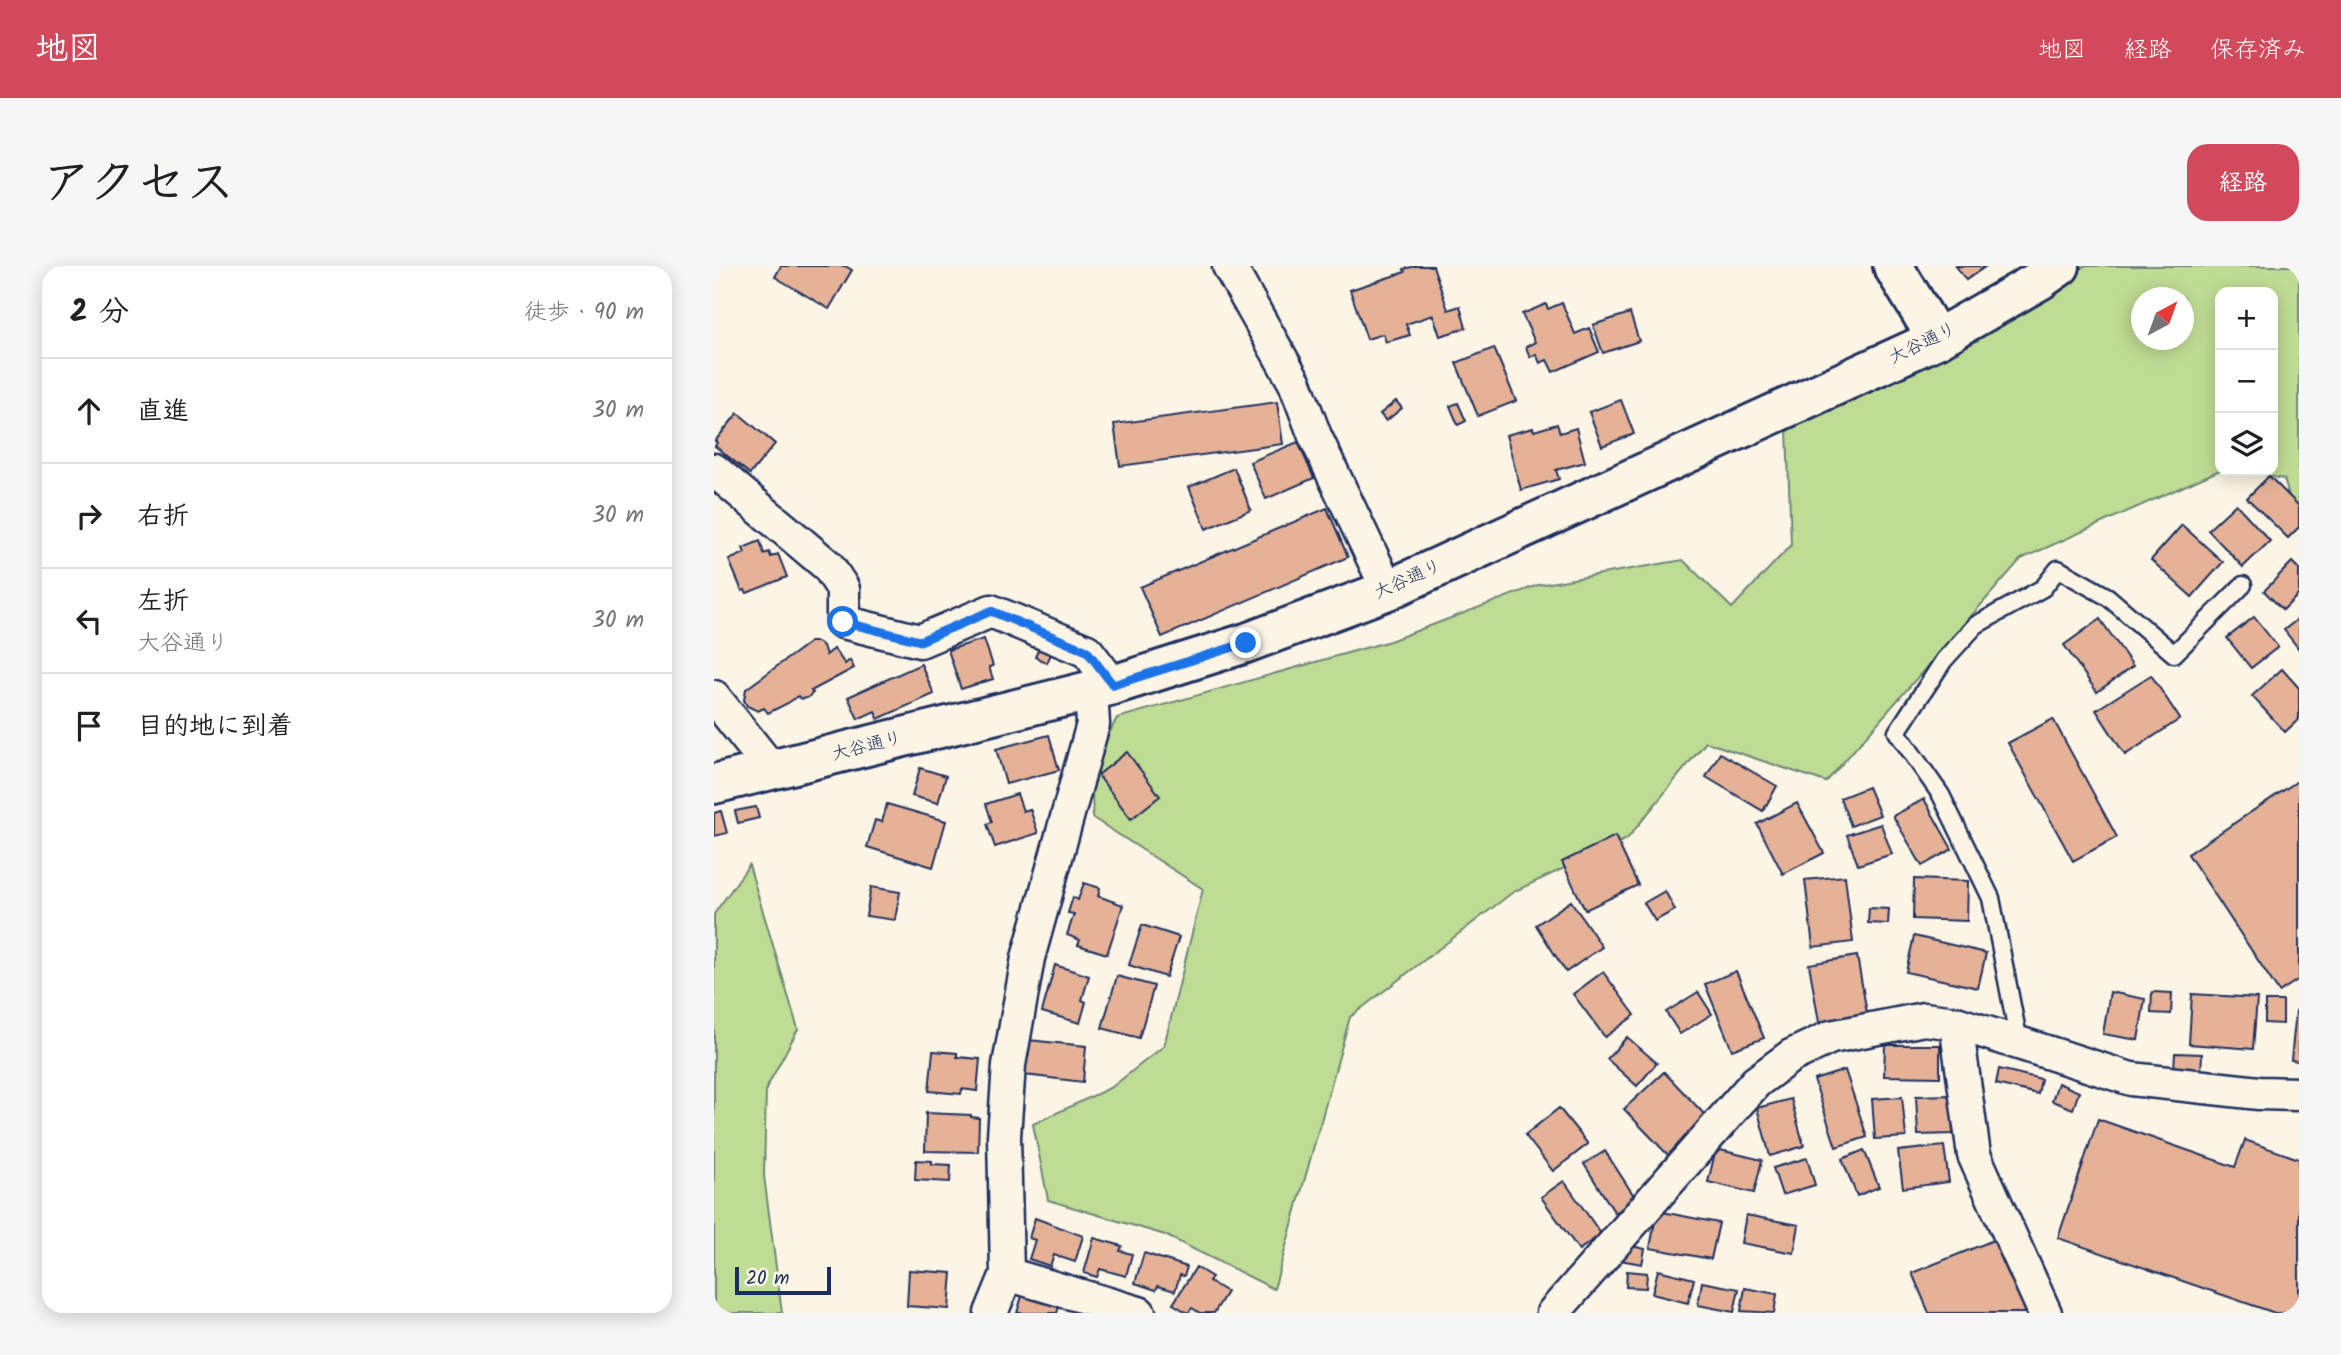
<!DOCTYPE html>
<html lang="ja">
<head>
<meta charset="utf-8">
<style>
  body { margin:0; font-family:Kalam,"Klee One",sans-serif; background:#f6f6f6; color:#202124 }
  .controls { position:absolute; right:21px; top:21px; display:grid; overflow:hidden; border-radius:14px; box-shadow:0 4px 18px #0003 }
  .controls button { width:63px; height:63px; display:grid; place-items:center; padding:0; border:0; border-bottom:2px solid #e0e0e0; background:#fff; color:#202124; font:35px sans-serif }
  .compass { position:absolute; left:1417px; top:21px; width:63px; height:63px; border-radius:50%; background:#fff; box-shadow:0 4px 18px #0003; rotate:41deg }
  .scale { position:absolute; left:21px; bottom:18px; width:96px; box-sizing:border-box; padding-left:7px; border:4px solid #1b2f5e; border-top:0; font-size:19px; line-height:24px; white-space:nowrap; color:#1b2f5e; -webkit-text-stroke:5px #fcf5e5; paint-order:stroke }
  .stop { position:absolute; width:21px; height:21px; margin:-16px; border:5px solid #1a73e8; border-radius:50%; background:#fff }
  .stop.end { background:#1a73e8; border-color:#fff; box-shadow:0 2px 7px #0008 }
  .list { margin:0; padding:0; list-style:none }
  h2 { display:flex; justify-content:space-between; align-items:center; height:91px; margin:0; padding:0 28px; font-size:30px }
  h2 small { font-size:23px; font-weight:400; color:#757577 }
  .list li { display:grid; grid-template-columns:46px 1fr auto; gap:21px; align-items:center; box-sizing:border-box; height:105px; padding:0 28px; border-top:2px solid #e0e0e0 }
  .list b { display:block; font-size:26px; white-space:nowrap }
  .list p { margin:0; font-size:23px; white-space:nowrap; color:#757577 }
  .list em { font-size:23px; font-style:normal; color:#757577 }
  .icon { flex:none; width:38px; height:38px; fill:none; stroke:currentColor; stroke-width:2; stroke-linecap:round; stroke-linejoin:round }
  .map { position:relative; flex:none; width:1585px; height:1047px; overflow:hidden; border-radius:21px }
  header { display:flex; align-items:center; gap:42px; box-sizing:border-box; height:98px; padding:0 35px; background:#d1495b; color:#fff }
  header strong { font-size:33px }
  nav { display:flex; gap:38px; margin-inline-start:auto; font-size:24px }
  .intro { display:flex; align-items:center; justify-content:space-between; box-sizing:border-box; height:168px; padding:0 42px }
  h1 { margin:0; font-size:49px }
  .button { padding:18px 32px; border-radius:21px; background:#d1495b; color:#fff; font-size:24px; font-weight:700 }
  main { display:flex; gap:42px; padding:0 42px }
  aside { flex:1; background:#fff; border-radius:21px; box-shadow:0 4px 18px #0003 }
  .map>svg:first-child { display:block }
</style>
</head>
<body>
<header>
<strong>地図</strong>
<nav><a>地図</a><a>経路</a><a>保存済み</a></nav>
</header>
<div class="intro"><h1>アクセス</h1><a class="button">経路</a></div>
<main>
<aside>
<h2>2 分<small>徒歩 · 90 m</small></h2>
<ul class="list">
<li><svg class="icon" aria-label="ahead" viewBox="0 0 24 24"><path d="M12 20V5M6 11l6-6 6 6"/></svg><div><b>直進</b></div><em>30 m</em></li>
<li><svg class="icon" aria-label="right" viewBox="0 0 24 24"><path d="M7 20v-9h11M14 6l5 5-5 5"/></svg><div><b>右折</b></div><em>30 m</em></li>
<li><svg class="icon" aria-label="left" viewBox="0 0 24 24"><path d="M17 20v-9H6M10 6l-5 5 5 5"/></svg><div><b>左折</b><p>大谷通り</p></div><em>30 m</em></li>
<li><svg class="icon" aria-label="arrive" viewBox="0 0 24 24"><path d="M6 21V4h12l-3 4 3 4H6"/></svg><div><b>目的地に到着</b></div></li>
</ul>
</aside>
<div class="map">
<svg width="1585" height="1047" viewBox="0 0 1585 1047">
  <rect width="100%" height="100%" fill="#fcf5e5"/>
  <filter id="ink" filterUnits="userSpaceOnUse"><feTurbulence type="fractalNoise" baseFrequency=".0143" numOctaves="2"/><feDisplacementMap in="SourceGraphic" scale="14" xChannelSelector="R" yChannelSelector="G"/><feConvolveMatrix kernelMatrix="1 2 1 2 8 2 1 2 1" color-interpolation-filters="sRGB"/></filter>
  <g filter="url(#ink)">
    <g fill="#bfdc94" stroke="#6d8679" stroke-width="2" fill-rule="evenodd">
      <path d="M1370 0H1585V263L1570 213 1531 205H1559V26H1506V204L1307 293 1112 516 992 476 913 573 799 626 636 751 560 1023 451 969 334 934 319 858 398 821 450 780 489 623 379 552 377 502 403 452 676 375 824 319 969 294 1018 342 1077 279 1073 162 1270 64ZM1428 32H1470V74H1428Z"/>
      <path d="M35 599 84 763 52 823 50 910 68 1047H0V648Z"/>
    </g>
    <g fill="#e5b298" stroke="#1b2f5e" stroke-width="2">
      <path d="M67 0H131L138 4 115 43 61 11Z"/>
      <path d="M701 0H719L734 44 746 40 752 62 726 70 719 49 692 58 696 69 672 76 669 68 653 73 636 24 691 6 690 3Z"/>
      <path d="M1242 0H1272L1252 14Z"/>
      <path d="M848 37 861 68 875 62 885 86 839 106 833 94 826 97 822 88 816 91 812 81 821 76 808 48 832 38 834 43Z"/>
      <path d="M916 47 925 75 889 87 879 59Z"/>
      <path d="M780 82 802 135 764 150 742 97Z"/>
      <path d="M907 134 920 168 888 180 875 146Z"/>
      <path d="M682 135 688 142 672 155 666 148Z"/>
      <path d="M563 136 569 178 406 200 400 158Z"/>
      <path d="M744 137 752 155 744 159 736 140Z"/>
      <path d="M24 147 61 178 36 208 1 180 3 177 1 175Z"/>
      <path d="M843 158 846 167 862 162 871 196 842 204 845 213 807 224 792 169 819 162 820 165Z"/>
      <path d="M584 176 600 212 552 233 536 196Z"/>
      <path d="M520 202 537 244 492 263 475 221Z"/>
      <path d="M1555 210 1585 240V261L1574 272 1533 232Z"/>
      <path d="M1522 238 1556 275 1529 301 1494 264Z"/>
      <path d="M613 242 634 291 448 371 426 321Z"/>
      <path d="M1468 259 1509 296 1478 331 1437 294Z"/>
      <path d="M46 275 50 288 55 286 57 291 64 288 73 311 33 327 31 324 28 325 15 294 31 287 29 282Z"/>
      <path d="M1578 296 1585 303V328L1569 344 1550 325Z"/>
      <path d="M1540 351 1564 381 1537 402 1513 372Z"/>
      <path d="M1585 352V383L1570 364Z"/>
      <path d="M1386 353 1419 400 1383 426 1350 379Z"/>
      <path d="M270 373 279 400 275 401 279 413 247 423 234 384Z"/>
      <path d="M96 376H103L109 380 112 389 120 383 131 398 136 394 140 402 97 425 99 427 93 432 87 433 84 430 74 437 54 447 50 442 44 445 33 440 30 434 32 423Z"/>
      <path d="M325 382 337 388 333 397 321 391Z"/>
      <path d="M207 398 220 428 164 453 161 445 144 453 134 431Z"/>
      <path d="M1568 403 1585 422V453L1571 466 1538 430Z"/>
      <path d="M1437 409 1466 453 1411 489 1382 444Z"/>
      <path d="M1339 453 1403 571 1359 595 1294 477Z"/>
      <path d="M335 469 345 504 292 518 282 483Z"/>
      <path d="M413 486 446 530 417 553 384 509Z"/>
      <path d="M1006 487 1063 520 1049 545 992 511Z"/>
      <path d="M206 502 232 510 224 537 198 530Z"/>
      <path d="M1585 514V713L1565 726 1474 588Z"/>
      <path d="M1154 521 1166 549 1137 560 1126 532Z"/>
      <path d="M303 528 309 545 316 543 324 567 281 581 273 558 278 556 272 538Z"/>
      <path d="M1210 533 1238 583 1208 600 1179 550Z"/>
      <path d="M1083 537 1110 587 1069 608 1043 558Z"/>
      <path d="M173 538 232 555 219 601 153 581 161 554 168 556Z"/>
      <path d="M42 541 45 552 24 557 21 545Z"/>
      <path d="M7 545 13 567 0 570V547Z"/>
      <path d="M1167 558 1178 588 1144 599 1133 569Z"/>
      <path d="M901 570 924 619 871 644 848 596Z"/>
      <path d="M1131 610 1139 676 1099 681 1091 614Z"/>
      <path d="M1200 613 1254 615 1253 655 1199 653Z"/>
      <path d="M370 617 386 622 384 630 409 639 393 688 364 679 366 674 353 669 360 648 354 647 359 631 364 634Z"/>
      <path d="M157 621 186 626 181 654 152 650Z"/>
      <path d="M951 625 961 644 941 655 930 637Z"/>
      <path d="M857 635 888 681 852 706 822 659Z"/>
      <path d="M1155 642 1175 643 1174 658 1154 657Z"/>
      <path d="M428 659 465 671 452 711 415 699Z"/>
      <path d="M1200 670 1272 687 1264 722 1192 706Z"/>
      <path d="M1143 690 1154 753 1106 762 1095 698Z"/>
      <path d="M341 699 375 710 368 734 372 736 366 757 328 746Z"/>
      <path d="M1022 705 1050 772 1018 784 991 718Z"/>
      <path d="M889 706 921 749 891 771 859 728Z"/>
      <path d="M403 710 440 720 425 772 388 762Z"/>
      <path d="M984 726 998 748 966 768 952 746Z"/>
      <path d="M1396 726 1431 733 1424 774 1389 768Z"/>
      <path d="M1438 726 1458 727 1457 748 1437 747Z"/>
      <path d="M1478 728 1543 732 1539 783 1475 778Z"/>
      <path d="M1551 735H1569V758L1551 757Z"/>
      <path d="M1582 745H1585V795L1577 794Z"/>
      <path d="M913 771 943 797 923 820 893 793Z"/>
      <path d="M314 774 372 780 369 816 311 809Z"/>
      <path d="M1171 779H1226V811L1170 810Z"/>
      <path d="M219 785 243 787V791L266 793 263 825 248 823 247 828 215 825Z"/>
      <path d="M1461 787 1488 788 1487 806 1460 804Z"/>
      <path d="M1285 803 1327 813 1324 828 1282 818Z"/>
      <path d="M1131 804 1153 871 1122 881 1100 814Z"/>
      <path d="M950 806 993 851 954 889 910 843Z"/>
      <path d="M1344 817 1365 826 1359 843 1338 835Z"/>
      <path d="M1237 829 1239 868 1204 869 1202 830Z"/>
      <path d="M1188 831 1192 871 1161 873 1158 833Z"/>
      <path d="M1077 833 1090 880 1056 890 1043 842Z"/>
      <path d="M845 842 874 878 839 905 811 869Z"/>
      <path d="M212 847 257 849V851L265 852 264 886 211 885Z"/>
      <path d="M1384 853 1521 901 1531 874 1585 893V1047H1561L1344 972Z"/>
      <path d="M1230 880 1235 916 1189 922 1184 885Z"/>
      <path d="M1002 883 1048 894 1040 927 994 916Z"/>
      <path d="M1150 884 1165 921 1143 930 1128 893Z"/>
      <path d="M891 885 922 933 901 947 870 898Z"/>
      <path d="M1093 892 1101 919 1068 929 1059 902Z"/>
      <path d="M202 894 218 895V898L237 899 236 916 201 914Z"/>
      <path d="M850 915 887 968 865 984 827 931Z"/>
      <path d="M943 945 1005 957 997 993 936 982Z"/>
      <path d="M1032 949 1085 959 1080 987 1027 977Z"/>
      <path d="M321 952 369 970 361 996 340 989 336 1000 315 993 321 974 315 972Z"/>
      <path d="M380 972 408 980 406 985 418 988 412 1010 386 1003 383 1011 370 1007Z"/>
      <path d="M1282 973 1312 1047H1215L1198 1007Z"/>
      <path d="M909 978 931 983 928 998 906 994Z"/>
      <path d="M430 987 473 1001 470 1010 466 1009 461 1025 444 1020 442 1024 421 1017Z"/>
      <path d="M482 1001 498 1011 495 1015 513 1026 500 1047H486L478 1042 474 1047 459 1038Z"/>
      <path d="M195 1004 238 1007 235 1043 193 1040Z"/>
      <path d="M944 1004 980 1013 974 1037 938 1028Z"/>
      <path d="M913 1005 933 1007 932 1022 912 1021Z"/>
      <path d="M988 1016 1025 1023 1020 1046 984 1039Z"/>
      <path d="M1031 1022 1063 1028 1060 1047 1027 1045Z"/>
      <path d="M308 1030 345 1041 343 1047H303Z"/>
    </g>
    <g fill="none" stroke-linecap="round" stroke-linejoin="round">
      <defs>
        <path id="lane" d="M1305 776 1277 632 1227 529 1183 466 1230 394 1262 359 1329 322 1344 303 1394 331 1460 388 1529 319"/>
        <g id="street">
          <path d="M515 0 581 117 601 170 674 324"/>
          <path d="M0 204 114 300 129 323V356L206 375 277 345 373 385 399 419"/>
          <path d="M0 431 59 505"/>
          <path d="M1242 757 1260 889 1331 1047"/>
          <path d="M293 1008 425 1047"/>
          <path d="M277 1047 293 1008 290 870 295 799 314 692 379 458 377 424"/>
          <path d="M839 1047 1042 816 1077 790 1117 771 1210 753 1242 757 1417 813 1545 827 1585 828"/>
        </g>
        <g id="secondary">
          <path d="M1179 0 1223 73"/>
          <path d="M0 518 399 419 532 377 674 324 1223 73 1326 14 1346 0"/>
        </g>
      </defs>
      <use href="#lane" stroke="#1b2f5e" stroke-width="21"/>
      <use href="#street" stroke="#1b2f5e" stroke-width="37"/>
      <use href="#secondary" stroke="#1b2f5e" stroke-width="44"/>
      <use href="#lane" stroke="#fcf5e5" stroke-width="16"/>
      <use href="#street" stroke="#fcf5e5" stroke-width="32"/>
      <use href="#secondary" stroke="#fcf5e5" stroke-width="38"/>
    </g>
  </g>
  <g fill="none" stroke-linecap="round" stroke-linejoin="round" filter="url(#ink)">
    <path stroke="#1a73e8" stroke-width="9" d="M129 356 206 375 277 345 373 385 399 419 532 377"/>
  </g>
  <g text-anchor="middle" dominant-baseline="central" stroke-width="6" stroke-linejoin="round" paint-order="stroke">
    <g font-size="18" fill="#1b2f5e" stroke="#fcf5e5">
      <text transform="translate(1209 78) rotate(-26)">大谷通り</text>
      <text transform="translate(694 314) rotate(-24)">大谷通り</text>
      <text transform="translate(153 481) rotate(-14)">大谷通り</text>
    </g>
  </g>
</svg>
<div class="controls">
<button>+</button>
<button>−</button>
<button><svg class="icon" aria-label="layers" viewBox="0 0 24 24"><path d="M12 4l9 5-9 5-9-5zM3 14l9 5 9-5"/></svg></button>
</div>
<svg class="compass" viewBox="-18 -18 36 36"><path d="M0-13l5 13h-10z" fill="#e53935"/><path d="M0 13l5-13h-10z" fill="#757577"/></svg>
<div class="scale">20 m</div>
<div class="stop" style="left:129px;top:356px"></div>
<div class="stop end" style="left:532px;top:377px"></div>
</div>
</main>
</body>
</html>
